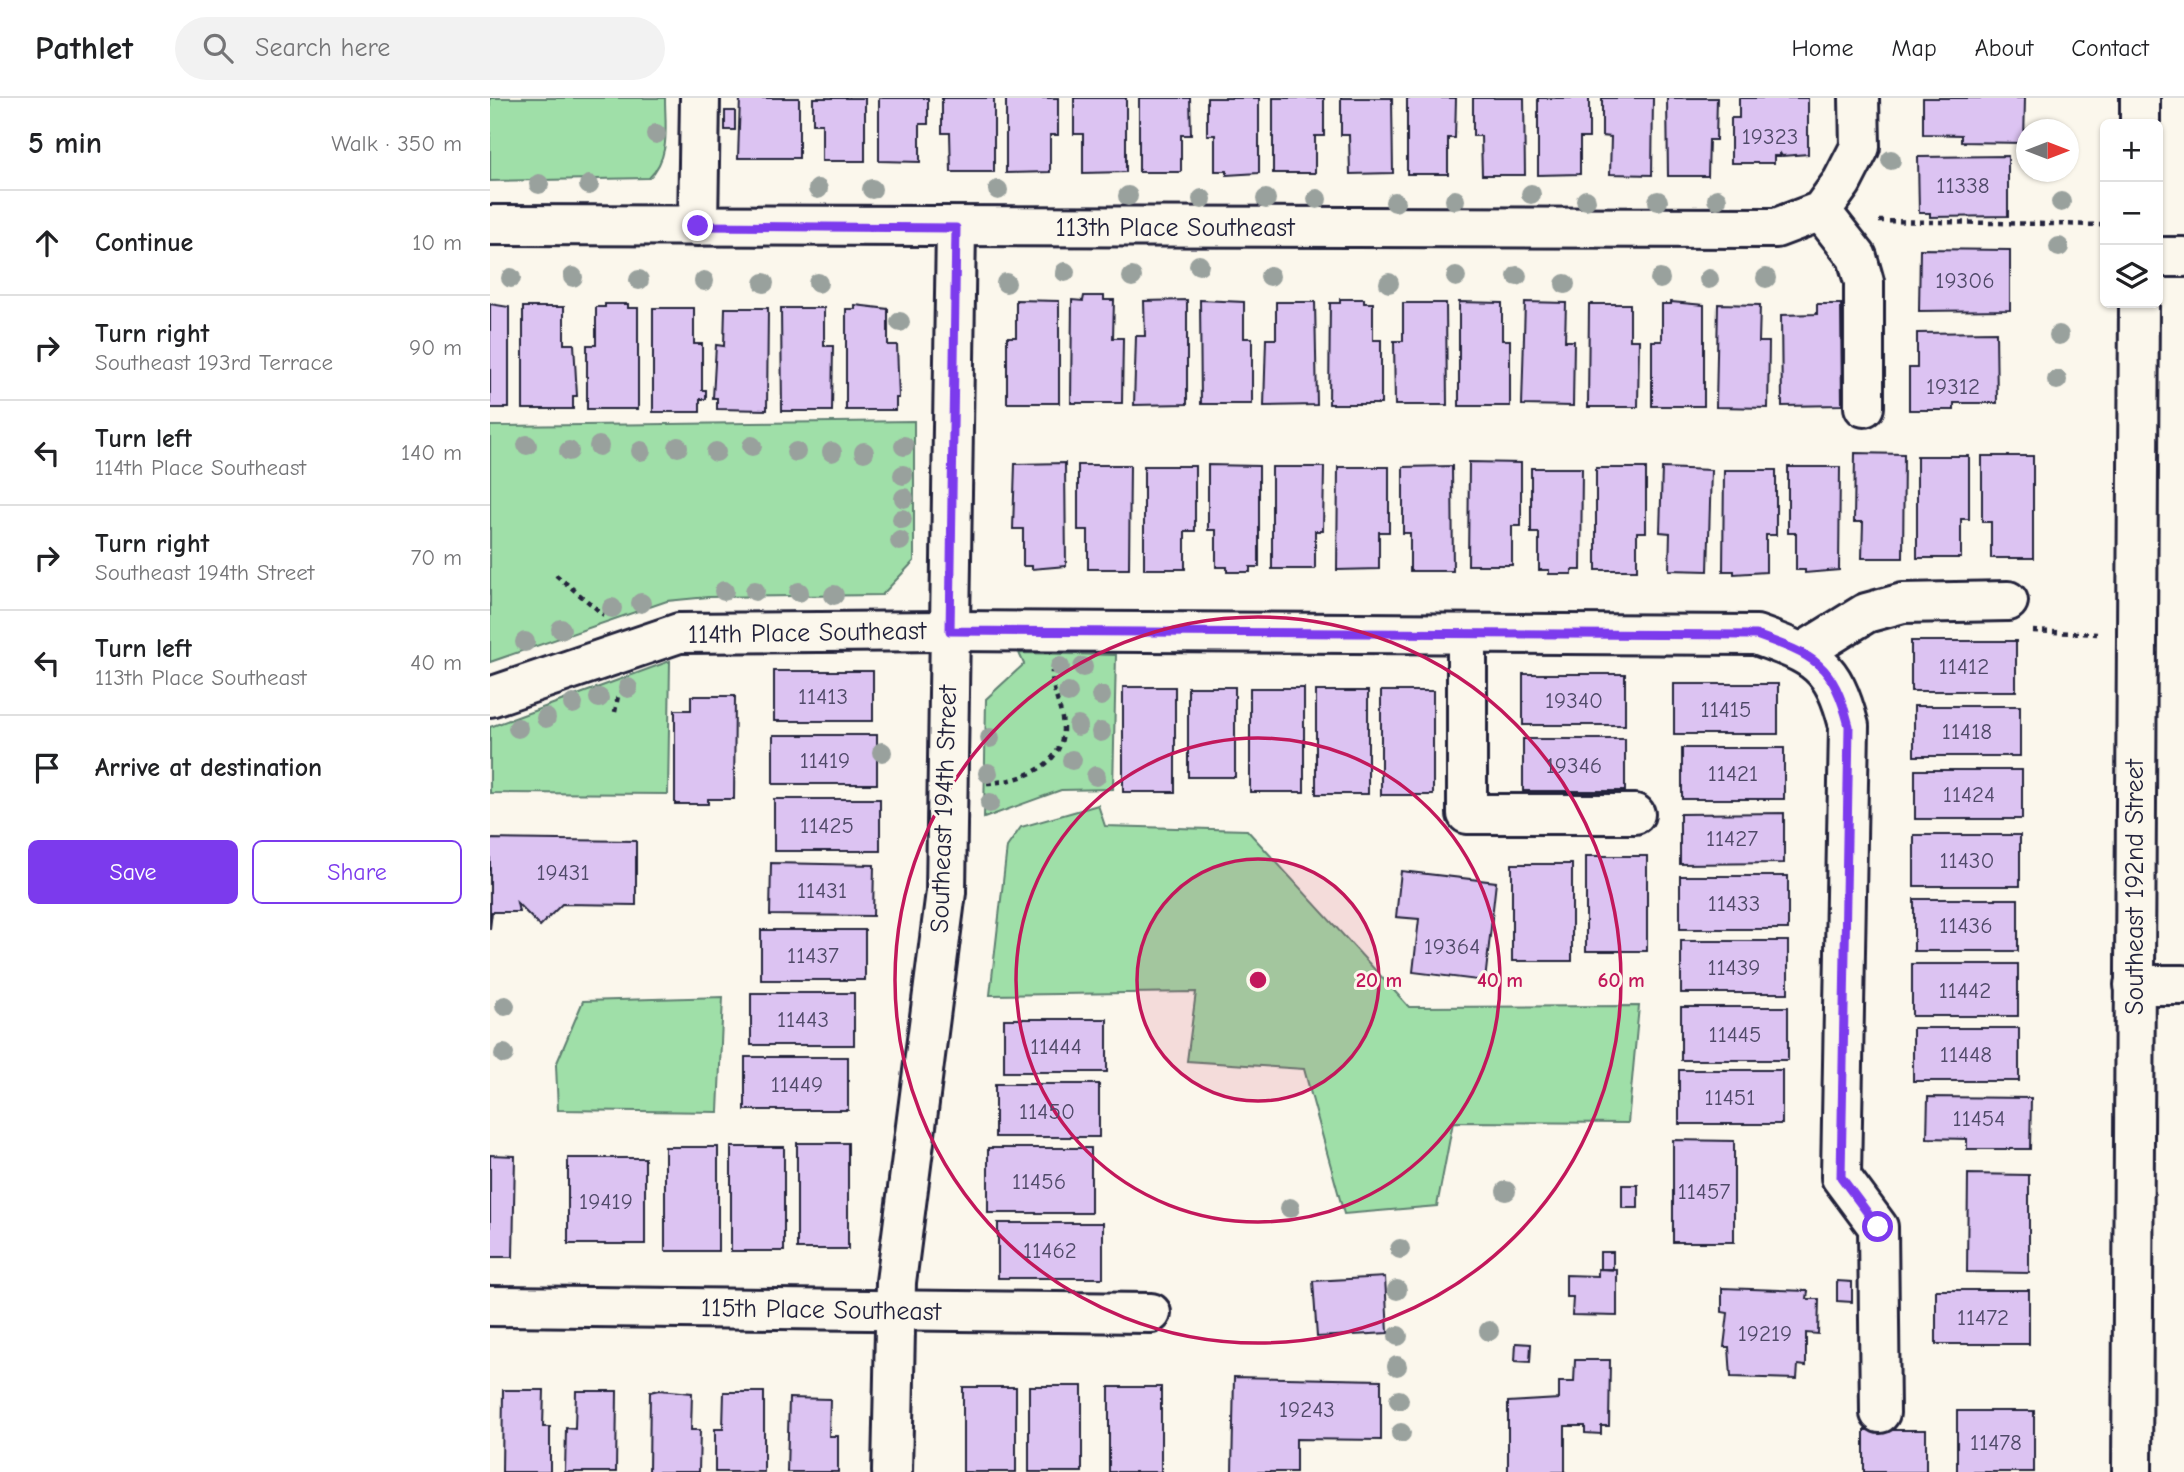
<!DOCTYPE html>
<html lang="en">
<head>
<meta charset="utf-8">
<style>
  body { margin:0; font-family:"Comic Neue",sans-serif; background:#f2f2f2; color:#202124 }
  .controls { position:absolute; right:21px; top:21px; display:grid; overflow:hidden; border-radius:10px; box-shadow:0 2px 5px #0004 }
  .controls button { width:63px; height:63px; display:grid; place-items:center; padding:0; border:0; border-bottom:2px solid #e0e0e0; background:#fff; color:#202124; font:35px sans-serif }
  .compass { position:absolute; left:1526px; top:21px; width:63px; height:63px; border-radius:50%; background:#fff; box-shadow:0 2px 5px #0004; rotate:90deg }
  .stop { position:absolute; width:21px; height:21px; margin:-16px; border:5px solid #7c3aed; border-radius:50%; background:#fff }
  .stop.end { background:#7c3aed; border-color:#fff; box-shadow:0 2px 7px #0008 }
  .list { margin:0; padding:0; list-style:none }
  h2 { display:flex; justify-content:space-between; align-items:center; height:91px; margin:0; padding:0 28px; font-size:30px }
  h2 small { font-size:23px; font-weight:400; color:#757577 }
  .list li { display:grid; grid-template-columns:46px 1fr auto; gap:21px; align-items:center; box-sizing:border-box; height:105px; padding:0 28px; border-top:2px solid #e0e0e0 }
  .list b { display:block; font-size:26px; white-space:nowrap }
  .list p { margin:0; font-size:23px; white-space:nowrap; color:#757577 }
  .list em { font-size:23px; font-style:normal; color:#757577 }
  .actions { display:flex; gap:14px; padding:21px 28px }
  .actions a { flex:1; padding:16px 0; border:2px solid #7c3aed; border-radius:10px; text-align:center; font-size:24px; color:#7c3aed }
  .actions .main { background:#7c3aed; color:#fff }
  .icon { flex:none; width:38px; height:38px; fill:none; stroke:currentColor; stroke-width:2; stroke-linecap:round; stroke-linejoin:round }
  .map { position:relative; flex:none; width:1694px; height:1374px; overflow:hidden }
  header { display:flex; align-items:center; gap:42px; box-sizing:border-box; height:98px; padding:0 35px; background:#fff; border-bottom:2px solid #e0e0e0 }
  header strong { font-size:33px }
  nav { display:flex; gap:38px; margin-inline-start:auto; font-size:24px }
  .search { width:490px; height:63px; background:#f2f2f2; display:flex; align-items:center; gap:18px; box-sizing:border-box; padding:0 24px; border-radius:38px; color:#757577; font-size:26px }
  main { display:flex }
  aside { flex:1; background:#fff }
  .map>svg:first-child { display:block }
</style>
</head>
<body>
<header>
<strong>Pathlet</strong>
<div class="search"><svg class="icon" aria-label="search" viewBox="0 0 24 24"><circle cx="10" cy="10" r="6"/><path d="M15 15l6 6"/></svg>Search here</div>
<nav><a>Home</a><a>Map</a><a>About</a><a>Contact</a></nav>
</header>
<main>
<aside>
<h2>5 min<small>Walk · 350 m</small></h2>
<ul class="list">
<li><svg class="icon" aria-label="ahead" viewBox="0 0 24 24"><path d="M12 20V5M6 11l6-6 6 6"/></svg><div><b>Continue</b></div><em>10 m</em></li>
<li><svg class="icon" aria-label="right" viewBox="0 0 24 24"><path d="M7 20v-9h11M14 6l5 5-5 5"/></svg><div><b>Turn right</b><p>Southeast 193rd Terrace</p></div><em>90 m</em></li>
<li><svg class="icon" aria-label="left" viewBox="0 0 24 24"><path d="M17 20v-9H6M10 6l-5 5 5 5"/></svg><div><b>Turn left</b><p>114th Place Southeast</p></div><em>140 m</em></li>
<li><svg class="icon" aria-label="right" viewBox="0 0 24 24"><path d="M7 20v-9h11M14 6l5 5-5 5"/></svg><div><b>Turn right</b><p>Southeast 194th Street</p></div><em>70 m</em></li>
<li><svg class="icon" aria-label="left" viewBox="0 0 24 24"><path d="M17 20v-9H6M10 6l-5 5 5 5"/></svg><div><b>Turn left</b><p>113th Place Southeast</p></div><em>40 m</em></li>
<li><svg class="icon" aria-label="arrive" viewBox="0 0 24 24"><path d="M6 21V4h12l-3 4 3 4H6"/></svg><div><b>Arrive at destination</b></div></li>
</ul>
<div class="actions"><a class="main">Save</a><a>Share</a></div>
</aside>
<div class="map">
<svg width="1694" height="1374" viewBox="0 0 1694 1374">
  <rect width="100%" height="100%" fill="#fbf7ec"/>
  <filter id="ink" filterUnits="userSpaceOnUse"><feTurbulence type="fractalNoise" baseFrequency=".0143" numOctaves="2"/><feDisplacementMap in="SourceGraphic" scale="14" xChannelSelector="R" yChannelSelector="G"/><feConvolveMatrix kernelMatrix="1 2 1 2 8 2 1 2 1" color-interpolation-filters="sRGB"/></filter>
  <g filter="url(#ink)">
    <g fill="#9fdfa8" stroke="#608072" stroke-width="2">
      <path d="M0 0H175C175 29 181 59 159 80L0 83Z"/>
      <path d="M424 323V463L392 497 218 499 177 503 0 564V328Z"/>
      <path d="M529 555 626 557 623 691 571 692 494 720 496 601 534 566Z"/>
      <path d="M180 563 178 696 0 695V629Z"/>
      <path d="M608 707 615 728 757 732 919 909 1149 908 1138 1025 963 1024 947 1108 854 1116 814 971 697 963 706 894 500 897 517 749 531 729Z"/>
      <path d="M233 899 228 1014 68 1012 66 967 93 903Z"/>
    </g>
    <g fill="#dcc3f2" stroke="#22223b" stroke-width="2">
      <path d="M250 0H309V60H248Z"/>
      <path d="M323 0H375V63H332V26H323Z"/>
      <path d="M389 0H438V26H430V64L389 63Z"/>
      <path d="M452 0H504V74H461L460 35H452Z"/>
      <path d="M516 0H568V37H560V74L516 75Z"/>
      <path d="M584 0H636V74L593 75V36H584Z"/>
      <path d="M649 0H700L701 37H691V74H649Z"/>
      <path d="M717 0H769V75L737 77V73H725V37H717Z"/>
      <path d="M783 0H834V38H825V75H783Z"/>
      <path d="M851 0H902L903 75 860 76 859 37H851Z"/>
      <path d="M917 0H966L965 40H958V76H917Z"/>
      <path d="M983 0H1034L1035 77H992L991 38H983Z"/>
      <path d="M1048 0H1099V40H1090V76L1048 77Z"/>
      <path d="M1112 0H1163L1162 77 1120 76 1121 39 1112 38Z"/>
      <path d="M1177 0H1227L1226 42H1219L1218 78H1178Z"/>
      <path d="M1249 0H1318V56L1292 58 1290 55V58H1284V65H1241V20H1249Z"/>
      <path d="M1433 0H1535L1534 45 1471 44V37L1433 36Z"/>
      <rect x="235" y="13" width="10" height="19"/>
      <path d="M1518 58V118L1440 119V115H1429L1428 59Z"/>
      <path d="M1430 151 1520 152V212L1429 213Z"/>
      <path d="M594 198H614V202H624L623 240H633L632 305H581L582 202 593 203Z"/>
      <path d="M850 201H874V205H883V242H891V306H839L840 205H850Z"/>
      <path d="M526 202 569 203V305H517V239H526Z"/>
      <path d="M697 202V306L644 307 646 238H655L654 203Z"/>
      <path d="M710 202 754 204V240H762V306H711Z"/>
      <path d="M786 204H825L827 307 774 308 776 241H786Z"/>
      <path d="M969 204 1012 205V242H1020V308H969Z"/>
      <path d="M1035 204 1076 205 1075 243H1084L1083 308 1032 307Z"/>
      <path d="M1181 204 1214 207V308H1162V243H1172V206H1181Z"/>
      <path d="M913 205H956L957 307H905L904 243H913Z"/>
      <path d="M0 206 19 209V310H0Z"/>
      <path d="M115 206H138V210H148V311H97V247H106V209H115Z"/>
      <path d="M1099 206H1140V242H1149L1148 309H1098Z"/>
      <path d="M1228 206 1270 207 1269 244H1279L1278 310 1226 309Z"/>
      <path d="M1327 206H1351L1352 307 1292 308 1291 217 1327 216Z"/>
      <path d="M365 207 398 211V247H407L409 300H406V312H356V211H365Z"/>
      <path d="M33 209H74V246H84L87 298H83V311H33Z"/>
      <path d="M163 210H204V246H212V292H216V301H210V314H163Z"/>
      <path d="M235 210H278L277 312 227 311V300H223L226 247 234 248Z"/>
      <path d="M291 210H334V248H343L342 313H292Z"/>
      <path d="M1506 234 1507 305H1464V312H1419V270H1427V235Z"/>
      <path d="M1365 355 1414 356 1413 460H1372L1373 424H1364Z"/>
      <path d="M1427 358H1479V421H1471V460H1427Z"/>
      <path d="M1492 358H1543V460H1501V424H1492Z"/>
      <path d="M979 364 1031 365V428H1022V467H978Z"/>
      <path d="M575 365 576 468 542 471V468H533V431H523L525 366Z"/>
      <path d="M588 367H640L639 471H598V432H588Z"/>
      <path d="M718 367 769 368V469H760V474H737V469H726V432H718Z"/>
      <path d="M654 368H705V433H695V471H654Z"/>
      <path d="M962 368 963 473H920V435H913V369Z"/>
      <path d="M782 369H834L833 433H825V471H782Z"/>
      <path d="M848 369H899V434H889V471L847 472Z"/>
      <path d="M1298 369H1350L1349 472 1315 475V472H1306V435H1298Z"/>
      <path d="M1041 370H1092L1091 472H1082V476H1059V472H1049V435H1041Z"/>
      <path d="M1106 370H1156V434H1147V472H1106Z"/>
      <path d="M1172 370 1221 372 1218 473 1179 472 1180 435 1170 434Z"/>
      <path d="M1234 372H1286V437H1276V474L1244 476V473H1233Z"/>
      <rect x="1421" y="543" width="105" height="50"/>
      <rect x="284" y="573" width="99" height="50"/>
      <rect x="1033" y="576" width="102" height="51"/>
      <rect x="1184" y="586" width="104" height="50"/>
      <rect x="633" y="589" width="52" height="105"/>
      <rect x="698" y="589" width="47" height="90"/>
      <rect x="760" y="590" width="54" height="104"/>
      <rect x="826" y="593" width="52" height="103"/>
      <rect x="891" y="593" width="52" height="104"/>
      <path d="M201 598H245L244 701H218V706H185V612H201Z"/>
      <rect x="1424" y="608" width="106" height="50"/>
      <rect x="283" y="637" width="104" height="49"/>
      <rect x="1033" y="641" width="102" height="52"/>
      <rect x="1192" y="650" width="102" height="51"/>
      <rect x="1425" y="672" width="107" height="49"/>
      <rect x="284" y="701" width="106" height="52"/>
      <path d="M1294 715V765L1190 766V716Z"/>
      <rect x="1424" y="737" width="106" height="51"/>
      <path d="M0 741 146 743V807L72 806 50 828 27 805 29 814H2L0 831Z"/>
      <rect x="1096" y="758" width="61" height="95"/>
      <path d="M281 765 384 767 383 818 280 817Z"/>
      <rect x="1022" y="766" width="60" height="97"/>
      <path d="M911 773 1006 784 995 883 923 874 929 821 906 819Z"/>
      <rect x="1190" y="778" width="108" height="53"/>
      <rect x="1424" y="801" width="104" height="52"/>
      <rect x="271" y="832" width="104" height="50"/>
      <rect x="1191" y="843" width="107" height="52"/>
      <rect x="1422" y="866" width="106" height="52"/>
      <rect x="261" y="895" width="103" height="52"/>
      <rect x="1191" y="909" width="107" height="53"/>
      <rect x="514" y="921" width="103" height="53"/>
      <rect x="1423" y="930" width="106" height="53"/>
      <rect x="255" y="959" width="103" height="53"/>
      <rect x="1189" y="972" width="103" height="54"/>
      <rect x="505" y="986" width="104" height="53"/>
      <path d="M1438 999 1541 1000 1540 1051H1477V1041L1437 1040Z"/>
      <path d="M1183 1042 1244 1043V1144H1183Z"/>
      <rect x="307" y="1045" width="51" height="106"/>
      <rect x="175" y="1049" width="53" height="104"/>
      <rect x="241" y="1049" width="53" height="104"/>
      <rect x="498" y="1050" width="103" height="65"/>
      <path d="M0 1057 25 1058 23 1159H0Z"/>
      <rect x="78" y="1060" width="77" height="86"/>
      <path d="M1478 1076 1539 1077V1175L1477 1174Z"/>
      <rect x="1132" y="1087" width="16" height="23"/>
      <rect x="508" y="1125" width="105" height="55"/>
      <rect x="1110" y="1154" width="13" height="17"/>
      <path d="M1108 1171 1127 1172V1218L1082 1217 1083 1199H1076V1177L1108 1178Z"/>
      <path d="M895 1179 898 1235 827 1239 823 1183Z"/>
      <path d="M1347 1183 1362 1184V1204L1347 1203Z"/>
      <path d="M1232 1190 1318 1193 1317 1201H1329L1328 1236 1316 1235V1268L1308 1267 1307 1281 1241 1279 1239 1249H1234L1238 1215 1232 1214Z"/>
      <rect x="1446" y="1192" width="93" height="54"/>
      <path d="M1026 1245 1041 1246 1040 1264 1025 1263Z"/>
      <path d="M1085 1262H1120L1119 1328H1111V1336L1095 1335V1328H1075V1374H1018V1304L1069 1301V1284H1084Z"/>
      <path d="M744 1279 891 1282V1342L806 1341V1374H742Z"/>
      <rect x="539" y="1288" width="53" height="86"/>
      <rect x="473" y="1289" width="53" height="85"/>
      <rect x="619" y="1289" width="52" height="85"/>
      <path d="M13 1292H54L53 1329H60V1374H12Z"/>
      <path d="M169 1292 202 1295 201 1332H210L209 1374H159L160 1294Z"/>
      <path d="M86 1293H127L126 1374H75L76 1330 85 1331Z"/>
      <path d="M234 1294H274V1374H225V1331H233Z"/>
      <path d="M299 1300 340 1301 339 1338H348V1374H297Z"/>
      <rect x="1467" y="1313" width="77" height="61"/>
      <rect x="1374" y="1332" width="62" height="42"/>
    </g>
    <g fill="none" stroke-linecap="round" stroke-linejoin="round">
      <defs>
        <g id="minor">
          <path d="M1650 26V0"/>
          <path d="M1331 113 1367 159 1374 184V309"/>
          <path d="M0 127 1286 130 1331 113 1352 84 1370 49 1369 0"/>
          <path d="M208 128 210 0"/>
          <path d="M1668 159H1694"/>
          <path d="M977 536V716H1145"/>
          <path d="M1313 554 1376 515 1413 505 1518 503"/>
          <path d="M0 599 189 535 460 533 1266 537C1325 558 1343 565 1359 628L1351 1079 1388 1129 1390 1315"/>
          <path d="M1644 887H1694"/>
          <path d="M0 1208 661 1215"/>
          <path d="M402 1374 406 1184 456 794 466 130"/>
          <path d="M1642 1374 1649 205"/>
        </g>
      </defs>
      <use href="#minor" stroke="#22223b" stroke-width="44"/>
      <g stroke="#22223b" stroke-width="4.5" stroke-dasharray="5 5" stroke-linecap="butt">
        <path d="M1389 123 1615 127"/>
        <path d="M66 477 114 517"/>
        <path d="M1543 533 1607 536"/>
        <path d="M125 614 128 598"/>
        <path d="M497 685C527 684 573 670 573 631 573 611 561 593 562 573"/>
      </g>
      <use href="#minor" stroke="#fbf7ec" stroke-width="38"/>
    </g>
    <g fill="#99a19d">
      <circle cx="166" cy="36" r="10"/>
      <circle cx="1401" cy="62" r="10"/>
      <circle cx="49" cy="86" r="10"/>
      <circle cx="99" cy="87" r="10"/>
      <circle cx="328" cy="91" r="10"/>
      <circle cx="382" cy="91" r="10"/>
      <circle cx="508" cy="92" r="10"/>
      <circle cx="1041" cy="96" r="10"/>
      <circle cx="638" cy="98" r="10"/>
      <circle cx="712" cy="101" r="10"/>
      <circle cx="776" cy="101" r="10"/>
      <circle cx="827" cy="101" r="10"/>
      <circle cx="1227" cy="101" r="10"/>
      <circle cx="965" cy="102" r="10"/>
      <circle cx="1096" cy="102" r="10"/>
      <circle cx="1168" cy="103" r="10"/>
      <circle cx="905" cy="104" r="10"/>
      <circle cx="1571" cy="104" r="10"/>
      <circle cx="1569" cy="149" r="10"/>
      <circle cx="709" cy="167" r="10"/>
      <circle cx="575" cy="174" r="10"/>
      <circle cx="780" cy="178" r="10"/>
      <circle cx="1027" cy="178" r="10"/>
      <circle cx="83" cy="179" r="10"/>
      <circle cx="642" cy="179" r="10"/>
      <circle cx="966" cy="179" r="10"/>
      <circle cx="21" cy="180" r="10"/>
      <circle cx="1276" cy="180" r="10"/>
      <circle cx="1170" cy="181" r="10"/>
      <circle cx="1219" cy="181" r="10"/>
      <circle cx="149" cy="182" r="10"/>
      <circle cx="214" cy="183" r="10"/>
      <circle cx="274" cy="185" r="10"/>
      <circle cx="328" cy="185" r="10"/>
      <circle cx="516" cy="185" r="10"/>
      <circle cx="899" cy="185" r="10"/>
      <circle cx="1075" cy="186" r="10"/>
      <circle cx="410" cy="224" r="10"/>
      <circle cx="1569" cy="237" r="10"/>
      <circle cx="1567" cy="282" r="10"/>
      <circle cx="37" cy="347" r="10"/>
      <circle cx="109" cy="348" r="10"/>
      <circle cx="262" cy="348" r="10"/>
      <circle cx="414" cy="348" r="10"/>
      <circle cx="188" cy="349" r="10"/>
      <circle cx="79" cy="353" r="10"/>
      <circle cx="151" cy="353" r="10"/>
      <circle cx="226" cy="354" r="10"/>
      <circle cx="306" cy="354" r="10"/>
      <circle cx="342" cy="354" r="10"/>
      <circle cx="374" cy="354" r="10"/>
      <circle cx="413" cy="377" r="10"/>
      <circle cx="414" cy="400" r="10"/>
      <circle cx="412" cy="421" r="10"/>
      <circle cx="410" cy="443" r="10"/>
      <circle cx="234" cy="493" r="10"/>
      <circle cx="265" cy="493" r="10"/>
      <circle cx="309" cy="494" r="10"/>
      <circle cx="344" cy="497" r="10"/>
      <circle cx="151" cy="505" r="10"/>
      <circle cx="122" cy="510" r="10"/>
      <circle cx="71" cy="531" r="10"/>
      <circle cx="35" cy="544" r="10"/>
      <circle cx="570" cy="569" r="10"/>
      <circle cx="593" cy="569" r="10"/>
      <circle cx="138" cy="590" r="10"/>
      <circle cx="578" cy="595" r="10"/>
      <circle cx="611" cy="598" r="10"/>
      <circle cx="109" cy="600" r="10"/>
      <circle cx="83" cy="606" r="10"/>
      <circle cx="56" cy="620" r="10"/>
      <circle cx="588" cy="628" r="10"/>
      <circle cx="28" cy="630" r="10"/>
      <circle cx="611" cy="634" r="10"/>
      <circle cx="500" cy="640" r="10"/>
      <circle cx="392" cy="654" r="10"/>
      <circle cx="582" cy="662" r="10"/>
      <circle cx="498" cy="675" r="10"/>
      <circle cx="606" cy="678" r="10"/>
      <circle cx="500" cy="705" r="10"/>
      <circle cx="15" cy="908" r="10"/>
      <circle cx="14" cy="956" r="10"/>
      <circle cx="1016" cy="1093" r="10"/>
      <circle cx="800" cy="1110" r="10"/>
      <circle cx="910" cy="1151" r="10"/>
      <circle cx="907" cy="1192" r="10"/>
      <circle cx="999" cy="1233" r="10"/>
      <circle cx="908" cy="1238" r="10"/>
      <circle cx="907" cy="1268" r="10"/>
      <circle cx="909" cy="1302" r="10"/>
      <circle cx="911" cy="1335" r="10"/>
    </g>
  </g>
  <g fill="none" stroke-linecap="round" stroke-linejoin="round" filter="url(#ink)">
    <path stroke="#7c3aed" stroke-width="9" d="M208 128 466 130 460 533 1266 537C1325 558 1343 565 1359 628L1351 1079 1388 1129"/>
  </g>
  <circle cx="768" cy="882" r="121" fill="#c2185b" fill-opacity=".12"/>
  <g fill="none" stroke="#c2185b" stroke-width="3.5">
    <circle cx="768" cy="882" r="121"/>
    <circle cx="768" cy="882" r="242"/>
    <circle cx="768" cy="882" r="363"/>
  </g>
  <g text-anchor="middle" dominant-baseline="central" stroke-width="6" stroke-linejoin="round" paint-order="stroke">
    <g font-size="23" fill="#504a69">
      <text x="1280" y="38">19323</text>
      <text x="1473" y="87">11338</text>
      <text x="1475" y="182">19306</text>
      <text x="1463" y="288">19312</text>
      <text x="1474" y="568">11412</text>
      <text x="333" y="598">11413</text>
      <text x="1084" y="602">19340</text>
      <text x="1236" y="611">11415</text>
      <text x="1477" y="633">11418</text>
      <text x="335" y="662">11419</text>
      <text x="1084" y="667">19346</text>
      <text x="1243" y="675">11421</text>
      <text x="1479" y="696">11424</text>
      <text x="337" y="727">11425</text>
      <text x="1242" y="740">11427</text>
      <text x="1477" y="762">11430</text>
      <text x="73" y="774">19431</text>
      <text x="332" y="792">11431</text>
      <text x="1244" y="805">11433</text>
      <text x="1476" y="827">11436</text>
      <text x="962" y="848">19364</text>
      <text x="323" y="857">11437</text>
      <text x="1244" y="869">11439</text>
      <text x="1475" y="892">11442</text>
      <text x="313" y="921">11443</text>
      <text x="1245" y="936">11445</text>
      <text x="566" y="948">11444</text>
      <text x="1476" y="956">11448</text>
      <text x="307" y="986">11449</text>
      <text x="1240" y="999">11451</text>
      <text x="557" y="1013">11450</text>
      <text x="1489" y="1020">11454</text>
      <text x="549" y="1083">11456</text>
      <text x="1214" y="1093">11457</text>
      <text x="116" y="1103">19419</text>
      <text x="560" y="1152">11462</text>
      <text x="1493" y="1219">11472</text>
      <text x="1275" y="1235">19219</text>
      <text x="817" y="1311">19243</text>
      <text x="1506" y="1344">11478</text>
    </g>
    <g font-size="26" fill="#22223b" stroke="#fbf7ec">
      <text x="685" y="130">113th Place Southeast</text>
      <text transform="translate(317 535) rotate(-1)">114th Place Southeast</text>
      <text transform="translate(454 711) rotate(-88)">Southeast 194th Street</text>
      <text transform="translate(1645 789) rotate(-90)">Southeast 192nd Street</text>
      <text transform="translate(331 1212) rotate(1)">115th Place Southeast</text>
    </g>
  </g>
  <circle cx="768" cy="882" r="10" fill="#c2185b" stroke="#fbf7ec" stroke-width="3.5"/>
  <g font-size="21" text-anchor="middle" font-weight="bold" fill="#c2185b" stroke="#fbf7ec" stroke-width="6" stroke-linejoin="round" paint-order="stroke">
    <text x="889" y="889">20 m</text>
    <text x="1010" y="889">40 m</text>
    <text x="1131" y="889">60 m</text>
  </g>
</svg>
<div class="controls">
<button>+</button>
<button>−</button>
<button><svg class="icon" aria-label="layers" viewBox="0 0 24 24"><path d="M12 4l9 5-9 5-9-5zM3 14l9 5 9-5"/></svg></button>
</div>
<svg class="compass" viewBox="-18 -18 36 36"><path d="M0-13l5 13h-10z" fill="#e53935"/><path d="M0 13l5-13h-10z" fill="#757577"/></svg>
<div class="stop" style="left:1388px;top:1129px"></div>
<div class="stop end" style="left:208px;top:128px"></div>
</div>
</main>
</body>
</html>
